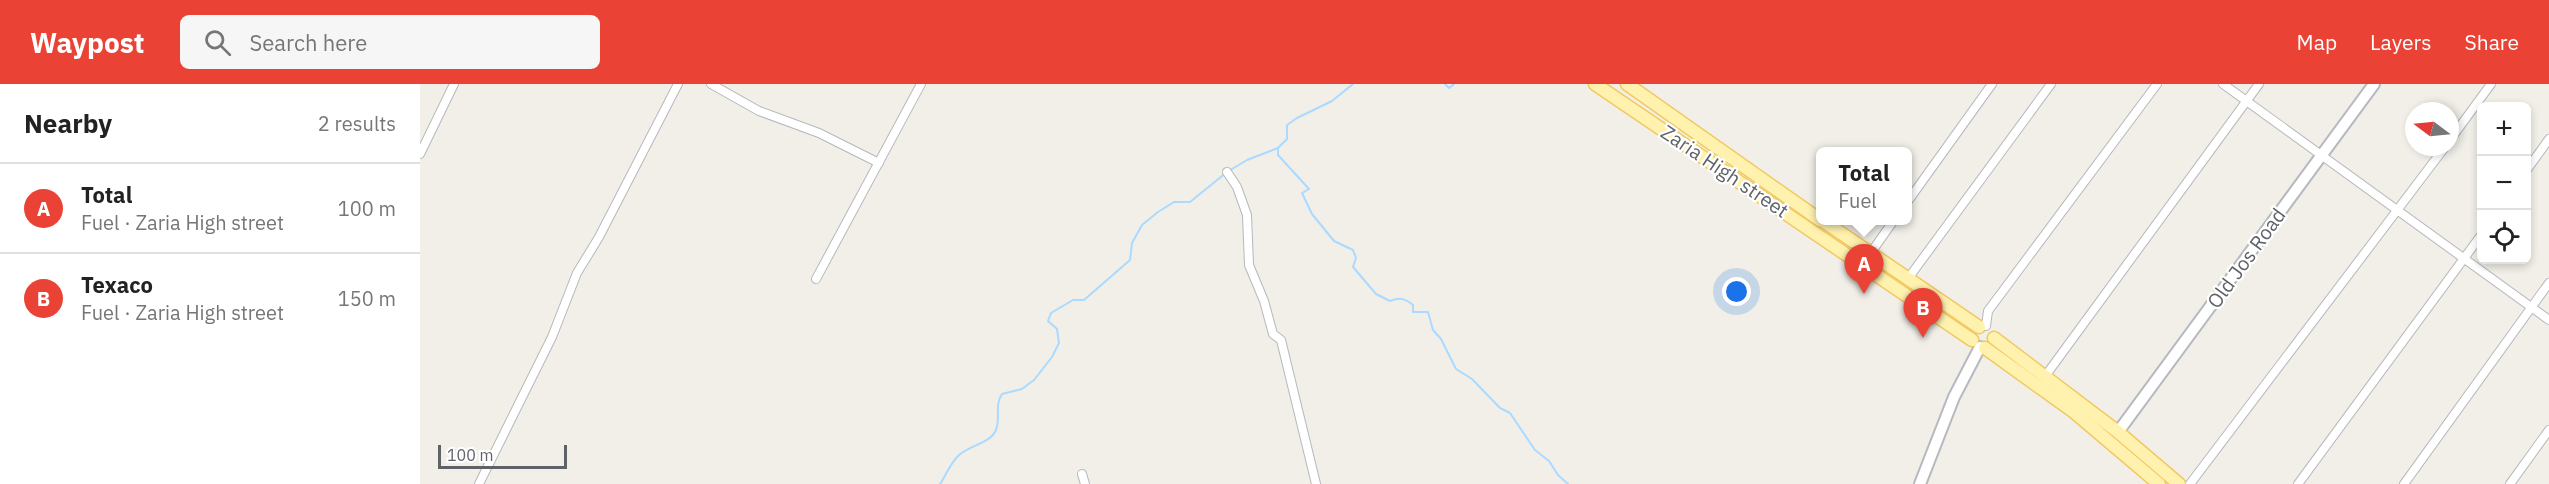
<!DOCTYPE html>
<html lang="en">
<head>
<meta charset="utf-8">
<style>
  body { margin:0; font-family:"IBM Plex Sans",sans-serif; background:#f6f6f6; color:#222 }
  .controls { position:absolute; right:18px; top:18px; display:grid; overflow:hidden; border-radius:9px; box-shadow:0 3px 9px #0003 }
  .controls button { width:54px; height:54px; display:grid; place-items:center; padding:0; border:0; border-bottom:2px solid #e0e0e0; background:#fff; color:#222; font:30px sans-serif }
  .compass { position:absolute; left:1985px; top:18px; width:54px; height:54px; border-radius:50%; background:#fff; box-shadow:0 3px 9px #0003; rotate:286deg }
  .scale { position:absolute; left:18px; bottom:15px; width:129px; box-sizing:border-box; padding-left:6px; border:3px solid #5f6368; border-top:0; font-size:16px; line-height:21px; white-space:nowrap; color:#5f6368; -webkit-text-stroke:4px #fff; paint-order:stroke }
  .you { position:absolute; left:1317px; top:208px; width:21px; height:21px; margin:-15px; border:4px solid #fff; border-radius:50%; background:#1a73e8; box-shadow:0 0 0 9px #1a73e833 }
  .badge { display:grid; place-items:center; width:39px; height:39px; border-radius:50%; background:#ea4335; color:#fff; font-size:20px; font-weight:700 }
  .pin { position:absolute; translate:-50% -50px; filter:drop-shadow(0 2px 3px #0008) }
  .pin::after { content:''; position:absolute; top:32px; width:21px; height:18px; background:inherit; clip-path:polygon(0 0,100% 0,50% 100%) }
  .popup { position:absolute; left:1396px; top:63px; width:96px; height:78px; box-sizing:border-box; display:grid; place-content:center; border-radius:9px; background:#fff; filter:drop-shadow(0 2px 4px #0005); font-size:20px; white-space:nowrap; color:#767676 }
  .popup b { font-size:22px; color:#222 }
  .popup::after { content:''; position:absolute; left:50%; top:100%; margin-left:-12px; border:12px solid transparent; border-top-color:#fff }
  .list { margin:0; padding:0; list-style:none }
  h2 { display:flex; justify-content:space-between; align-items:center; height:78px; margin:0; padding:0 24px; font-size:26px }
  h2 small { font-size:20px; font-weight:400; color:#767676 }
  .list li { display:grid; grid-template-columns:39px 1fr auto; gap:18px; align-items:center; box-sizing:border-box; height:90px; padding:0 24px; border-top:2px solid #e0e0e0 }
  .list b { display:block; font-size:22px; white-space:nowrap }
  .list p { margin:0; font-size:20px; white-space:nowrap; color:#767676 }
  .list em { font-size:20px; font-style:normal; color:#767676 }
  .icon { flex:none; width:33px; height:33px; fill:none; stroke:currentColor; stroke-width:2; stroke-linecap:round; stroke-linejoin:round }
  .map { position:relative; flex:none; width:2129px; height:400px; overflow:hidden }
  header { display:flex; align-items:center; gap:36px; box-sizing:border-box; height:84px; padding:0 30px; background:#ea4335; color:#fff }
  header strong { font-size:28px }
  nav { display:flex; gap:33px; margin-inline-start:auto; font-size:21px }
  .search { width:420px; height:54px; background:#f6f6f6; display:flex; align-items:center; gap:15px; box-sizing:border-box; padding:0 21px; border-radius:9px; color:#767676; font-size:22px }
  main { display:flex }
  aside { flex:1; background:#fff }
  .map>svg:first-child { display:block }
</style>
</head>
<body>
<header>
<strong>Waypost</strong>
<div class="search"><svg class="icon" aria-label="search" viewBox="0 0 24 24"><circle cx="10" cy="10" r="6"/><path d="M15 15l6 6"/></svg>Search here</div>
<nav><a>Map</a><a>Layers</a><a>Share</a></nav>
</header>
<main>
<aside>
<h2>Nearby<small>2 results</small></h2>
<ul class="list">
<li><span class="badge">A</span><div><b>Total</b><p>Fuel · Zaria High street</p></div><em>100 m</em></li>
<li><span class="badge">B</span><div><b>Texaco</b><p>Fuel · Zaria High street</p></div><em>150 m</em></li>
</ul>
</aside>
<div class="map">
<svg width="2129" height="400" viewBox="0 0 2129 400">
  <rect width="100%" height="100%" fill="#f1efe8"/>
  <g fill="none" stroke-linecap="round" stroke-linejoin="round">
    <g stroke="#aadaff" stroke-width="2">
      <path d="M1025 0 1029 4 1034 0"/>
      <path d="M858 64V71L889 105 882 109 892 130 914 157 933 166 936 174 933 183 956 210 970 217C980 213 984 214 993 221V228H1008L1013 246 1021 255 1036 285 1052 295 1080 324 1090 329 1115 366 1129 377 1138 391 1148 400"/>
      <path d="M520 400C526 391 530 380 538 372 549 361 570 360 576 346 581 332 574 322 582 310L602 305 614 296 632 273 639 259 637 245 628 237 631 229 653 216H664L710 176 712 159 722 141 738 128 754 118H770L807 88 827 76 858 64 867 55V41L877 34 912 17 933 0"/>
    </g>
    <defs>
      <g id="street">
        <path d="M291 0 339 27 399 49 459 79"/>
        <path d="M1803 0 2129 236"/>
        <path d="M2030 56 2071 0"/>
        <path d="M0 70 34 0"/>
        <path d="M2106 87 2129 55"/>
        <path d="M807 88 817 103 827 131 829 181 844 217 853 250 861 256 896 400"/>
        <path d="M1488 117 1572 0"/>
        <path d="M1450 170 1474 136"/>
        <path d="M396 195 501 0"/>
        <path d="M1487 196 1631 0"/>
        <path d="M1566 242 1568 227 1737 0"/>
        <path d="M1626 291 1839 0"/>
        <path d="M662 390 665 400"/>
        <path d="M59 400 132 253 157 189 179 153 258 0"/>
        <path d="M1770 400 2025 63"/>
        <path d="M1878 400 2062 150"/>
        <path d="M1984 400 2129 199"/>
        <path d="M2090 400 2129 346"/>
      </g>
      <g id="secondary">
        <path d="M1698 348 1954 0"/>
        <path d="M1500 400 1534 313 1560 263"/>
      </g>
      <g id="primary">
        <path d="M1175 0 1552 256"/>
        <path d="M1207 0 1400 136"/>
        <path d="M1402 136 1559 243"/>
        <path d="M1574 254 1698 348 1759 400"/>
        <path d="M1565 264 1654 328 1739 400"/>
      </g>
    </defs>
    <use href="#street" stroke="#b5b8bc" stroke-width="10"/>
    <use href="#secondary" stroke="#b6babf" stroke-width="14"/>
    <use href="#primary" stroke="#f2c960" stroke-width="15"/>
    <use href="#street" stroke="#fff" stroke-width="8"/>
    <use href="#secondary" stroke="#fff" stroke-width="10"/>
    <use href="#primary" stroke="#fff2af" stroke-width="12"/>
  </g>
  <g text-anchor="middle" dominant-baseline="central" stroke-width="4.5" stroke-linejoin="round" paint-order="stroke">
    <g font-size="20" fill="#5f6368" stroke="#fff">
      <text transform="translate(1305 87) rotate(34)">Zaria High street</text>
      <text transform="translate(1826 174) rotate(-54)">Old Jos Road</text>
    </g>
  </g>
</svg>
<div class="controls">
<button>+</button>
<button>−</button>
<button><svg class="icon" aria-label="locate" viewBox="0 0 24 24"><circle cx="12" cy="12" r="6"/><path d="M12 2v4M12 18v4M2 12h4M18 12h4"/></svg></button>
</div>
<svg class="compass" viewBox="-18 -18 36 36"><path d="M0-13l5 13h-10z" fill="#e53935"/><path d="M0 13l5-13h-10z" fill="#767676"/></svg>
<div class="scale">100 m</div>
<div class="you"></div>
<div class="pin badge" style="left:1444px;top:210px">A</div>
<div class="popup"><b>Total</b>Fuel</div>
<div class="pin badge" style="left:1503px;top:254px">B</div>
</div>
</main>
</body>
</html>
